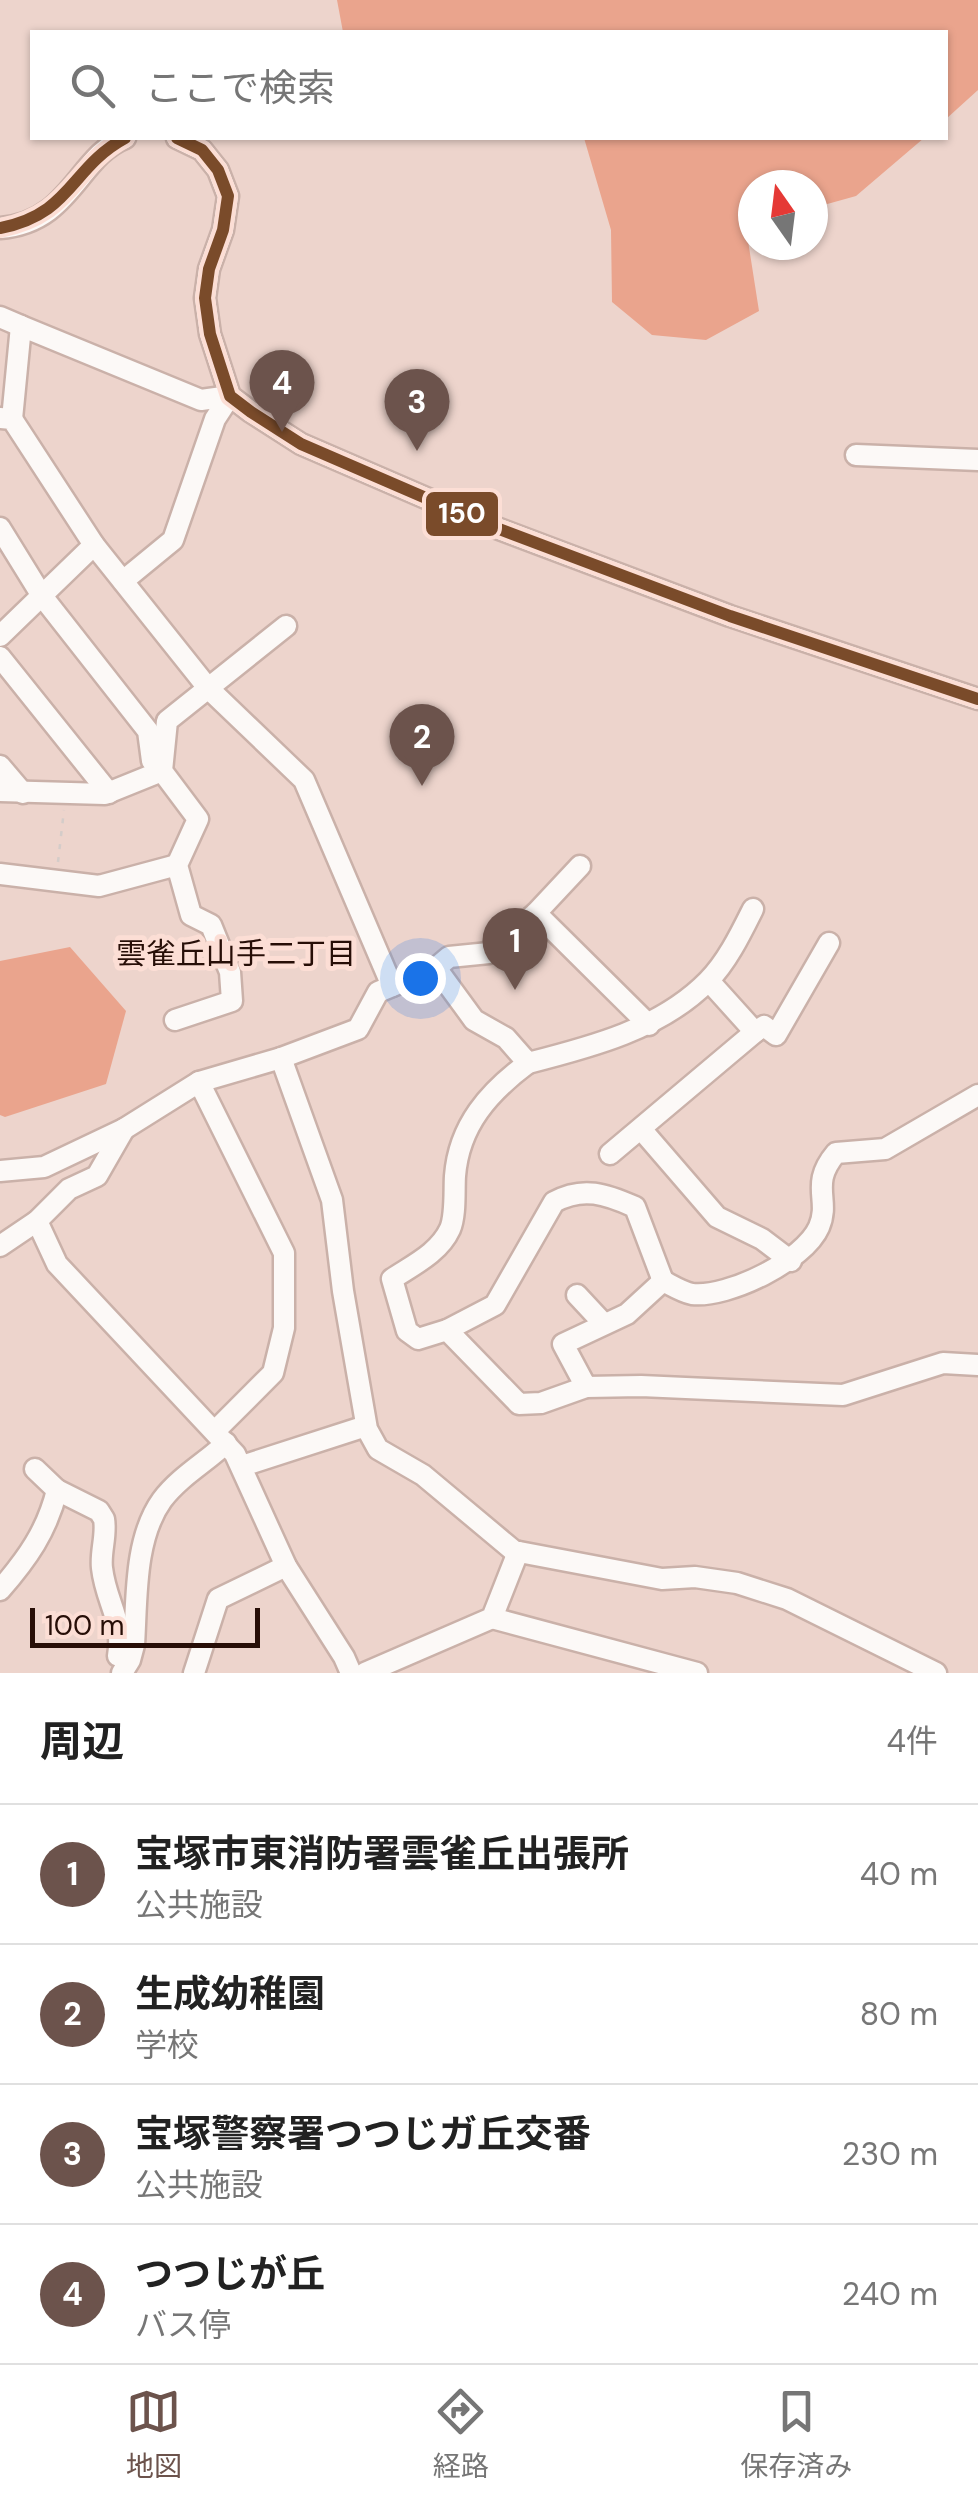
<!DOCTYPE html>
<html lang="ja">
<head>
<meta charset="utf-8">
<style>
  body { margin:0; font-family:"DM Sans","Noto Sans JP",sans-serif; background:#f6f6f6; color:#222 }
  .compass { position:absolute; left:738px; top:170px; width:90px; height:90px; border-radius:50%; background:#fff; box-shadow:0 2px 8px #0004; rotate:346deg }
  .scale { position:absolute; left:30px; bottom:25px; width:230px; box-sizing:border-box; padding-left:10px; border:5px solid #270e07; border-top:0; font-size:28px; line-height:35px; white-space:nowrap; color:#270e07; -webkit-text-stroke:8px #fcded5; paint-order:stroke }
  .you { position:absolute; left:420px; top:978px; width:35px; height:35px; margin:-25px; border:8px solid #fff; border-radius:50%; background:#1a73e8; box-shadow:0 0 0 15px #1a73e833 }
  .badge { display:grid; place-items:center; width:65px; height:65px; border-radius:50%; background:#6c534c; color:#fff; font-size:32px; font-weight:700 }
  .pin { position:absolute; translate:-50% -82px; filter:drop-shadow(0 2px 5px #0008) }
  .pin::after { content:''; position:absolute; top:52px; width:35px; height:30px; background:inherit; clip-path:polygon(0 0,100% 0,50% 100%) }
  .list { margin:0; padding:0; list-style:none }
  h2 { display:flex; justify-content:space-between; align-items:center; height:130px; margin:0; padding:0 40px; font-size:42px }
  h2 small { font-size:32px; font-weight:400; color:#767676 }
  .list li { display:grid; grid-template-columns:65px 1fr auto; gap:30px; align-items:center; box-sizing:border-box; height:140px; padding:0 40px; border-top:2px solid #e0e0e0 }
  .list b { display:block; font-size:38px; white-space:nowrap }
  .list p { margin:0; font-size:32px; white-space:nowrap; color:#767676 }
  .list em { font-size:32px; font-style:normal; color:#767676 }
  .icon { flex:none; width:55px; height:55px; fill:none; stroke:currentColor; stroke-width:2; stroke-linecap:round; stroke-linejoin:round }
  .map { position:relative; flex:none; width:978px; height:1673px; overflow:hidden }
  .search { position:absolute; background:#fff; box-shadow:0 2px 8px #0004; left:30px; right:30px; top:30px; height:110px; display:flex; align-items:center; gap:25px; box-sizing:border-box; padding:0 35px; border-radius:0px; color:#767676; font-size:38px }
  .sheet { height:690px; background:#fff }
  nav { display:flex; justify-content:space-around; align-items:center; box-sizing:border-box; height:140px; border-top:2px solid #e0e0e0; background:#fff; font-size:28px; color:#767676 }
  nav a { display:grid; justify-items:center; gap:5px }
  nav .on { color:#6c534c }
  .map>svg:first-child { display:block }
</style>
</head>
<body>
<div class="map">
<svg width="978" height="1673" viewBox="0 0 978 1673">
  <rect width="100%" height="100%" fill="#edd4cc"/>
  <g fill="#eaa48d">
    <path d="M337 0H978V90L946 119V32H343Z"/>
    <path d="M584 138H924L856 196 813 208V185H753V225L746 228 759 311 706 340 652 335 612 302 611 230Z"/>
    <path d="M70 947 126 1011 106 1084 5 1117 0 1115V961Z"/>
  </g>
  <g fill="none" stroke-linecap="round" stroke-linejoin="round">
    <defs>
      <g id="minor">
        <path d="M177 138 202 150 218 170 228 196 223 230 209 269 205 298 210 334 230 396 251 412 301 444 486 524 730 616 978 699"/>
        <path d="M0 228C71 223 78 156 125 138"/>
        <path d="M0 317 21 326"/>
        <path d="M0 418 12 419 94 545 208 688 304 780 392 986"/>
        <path d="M12 419 21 326 201 400 230 396"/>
        <path d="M856 455 978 460"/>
        <path d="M0 528 42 596 148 731 152 761 162 771 105 794 0 791"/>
        <path d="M123 581 173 540 215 419 230 396"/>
        <path d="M0 636 94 545"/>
        <path d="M0 657 109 793"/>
        <path d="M0 766 23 793"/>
        <path d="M0 874 99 886 177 865"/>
        <path d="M536 913 580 866"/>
        <path d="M436 968 449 957 489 953 536 913 649 1025"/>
        <path d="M709 981 755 1032"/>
        <path d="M175 1020 232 1001 230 972 211 925 191 915 177 865 198 819 162 771 167 721 286 626"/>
        <path d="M281 1058 332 1200 343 1291 367 1429 378 1449 423 1475 514 1551 662 1579 695 1577 737 1583 787 1599 936 1673"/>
        <path d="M528 1063C489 1092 459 1125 455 1176 454 1191 456 1215 450 1229 439 1253 413 1265 392 1279L407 1331 418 1339 447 1330 519 1404 541 1403 586 1387"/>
        <path d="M199 1082 284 1253V1328L273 1373 215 1431"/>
        <path d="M978 1095 885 1149 836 1153C809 1185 831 1199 819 1227 804 1261 728 1298 692 1294 682 1292 671 1285 663 1281L627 1314 563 1344 586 1387 641 1386 843 1395 943 1363 978 1365"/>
        <path d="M641 1129 717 1217 762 1239 791 1261"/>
        <path d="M610 1154 755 1032 764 1026 776 1035 829 943"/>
        <path d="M0 1171 44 1167 124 1129 199 1082 281 1058 358 1029 378 992 436 968 474 1020 506 1038 528 1063C591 1047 661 1029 708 981 727 962 741 933 753 909"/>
        <path d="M37 1221 57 1264 235 1454 286 1566 344 1657 351 1673"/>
        <path d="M0 1246 37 1221 69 1189 97 1176 124 1129"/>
        <path d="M577 1295 604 1324"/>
        <path d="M447 1330 495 1305 554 1202C583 1186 606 1194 635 1207L663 1281"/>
        <path d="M242 1466 366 1426"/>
        <path d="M57 1490 99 1511 104 1519C107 1535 100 1552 102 1568 106 1603 124 1620 118 1656"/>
        <path d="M0 1590C27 1559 47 1531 57 1490L35 1469"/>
        <path d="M492 1618 697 1673"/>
        <path d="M122 1673 130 1660 134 1645C137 1599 134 1539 162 1500 180 1476 208 1461 226 1443"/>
        <path d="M194 1673 218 1599 286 1566"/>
        <path d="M365 1673 492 1618 518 1552"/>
      </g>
    </defs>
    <use href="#minor" stroke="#cab1a9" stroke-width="25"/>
    <path stroke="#d4ccc9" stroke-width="2.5" stroke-dasharray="5 8" stroke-linecap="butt" d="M58 862 64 810"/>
    <use href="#minor" stroke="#fcf9f7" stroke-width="20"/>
    <defs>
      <g id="bus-1">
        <path d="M177 138 202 150 218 170 228 196 223 230 209 269 205 298 210 334 230 396 251 412 301 444 486 524 730 616 978 699"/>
        <path d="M0 228C72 214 70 168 125 138"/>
      </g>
    </defs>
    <use href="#bus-1" stroke="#fcded5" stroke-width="20"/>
    <use href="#bus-1" stroke="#7a4b2a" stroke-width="12"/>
  </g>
  <g text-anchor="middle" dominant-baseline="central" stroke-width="10" stroke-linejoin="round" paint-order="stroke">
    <g font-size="30" fill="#270e07" stroke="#fcded5">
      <text x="236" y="953">雲雀丘山手二丁目</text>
    </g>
  </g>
  <rect stroke="#fcded5" stroke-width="4" x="424" y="490" width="76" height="48" rx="10" fill="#7a4b2a"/>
  <g font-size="28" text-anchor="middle" font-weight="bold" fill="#fff">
    <text x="462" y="523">150</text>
  </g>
</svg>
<svg class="compass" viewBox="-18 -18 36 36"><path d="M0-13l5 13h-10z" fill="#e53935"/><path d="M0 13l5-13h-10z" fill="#767676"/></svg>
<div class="scale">100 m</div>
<div class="you"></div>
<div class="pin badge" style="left:515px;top:990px">1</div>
<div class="pin badge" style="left:422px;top:786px">2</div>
<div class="pin badge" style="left:417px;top:451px">3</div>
<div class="pin badge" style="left:282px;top:432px">4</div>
<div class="search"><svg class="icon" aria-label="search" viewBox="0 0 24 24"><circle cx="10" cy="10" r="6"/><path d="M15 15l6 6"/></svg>ここで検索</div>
</div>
<section class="sheet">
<h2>周辺<small>4件</small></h2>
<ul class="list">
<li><span class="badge">1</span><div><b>宝塚市東消防署雲雀丘出張所</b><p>公共施設</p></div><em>40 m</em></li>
<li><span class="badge">2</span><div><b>生成幼稚園</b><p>学校</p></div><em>80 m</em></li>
<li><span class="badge">3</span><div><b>宝塚警察署つつじガ丘交番</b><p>公共施設</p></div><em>230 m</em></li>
<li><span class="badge">4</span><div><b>つつじが丘</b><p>バス停</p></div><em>240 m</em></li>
</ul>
</section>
<nav>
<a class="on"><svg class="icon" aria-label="map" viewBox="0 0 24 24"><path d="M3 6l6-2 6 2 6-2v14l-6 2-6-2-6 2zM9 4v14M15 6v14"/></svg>地図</a>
<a><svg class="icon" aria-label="directions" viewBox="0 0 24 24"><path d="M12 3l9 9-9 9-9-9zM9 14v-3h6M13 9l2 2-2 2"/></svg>経路</a>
<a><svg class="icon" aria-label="saved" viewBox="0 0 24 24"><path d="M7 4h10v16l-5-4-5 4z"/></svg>保存済み</a>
</nav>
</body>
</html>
